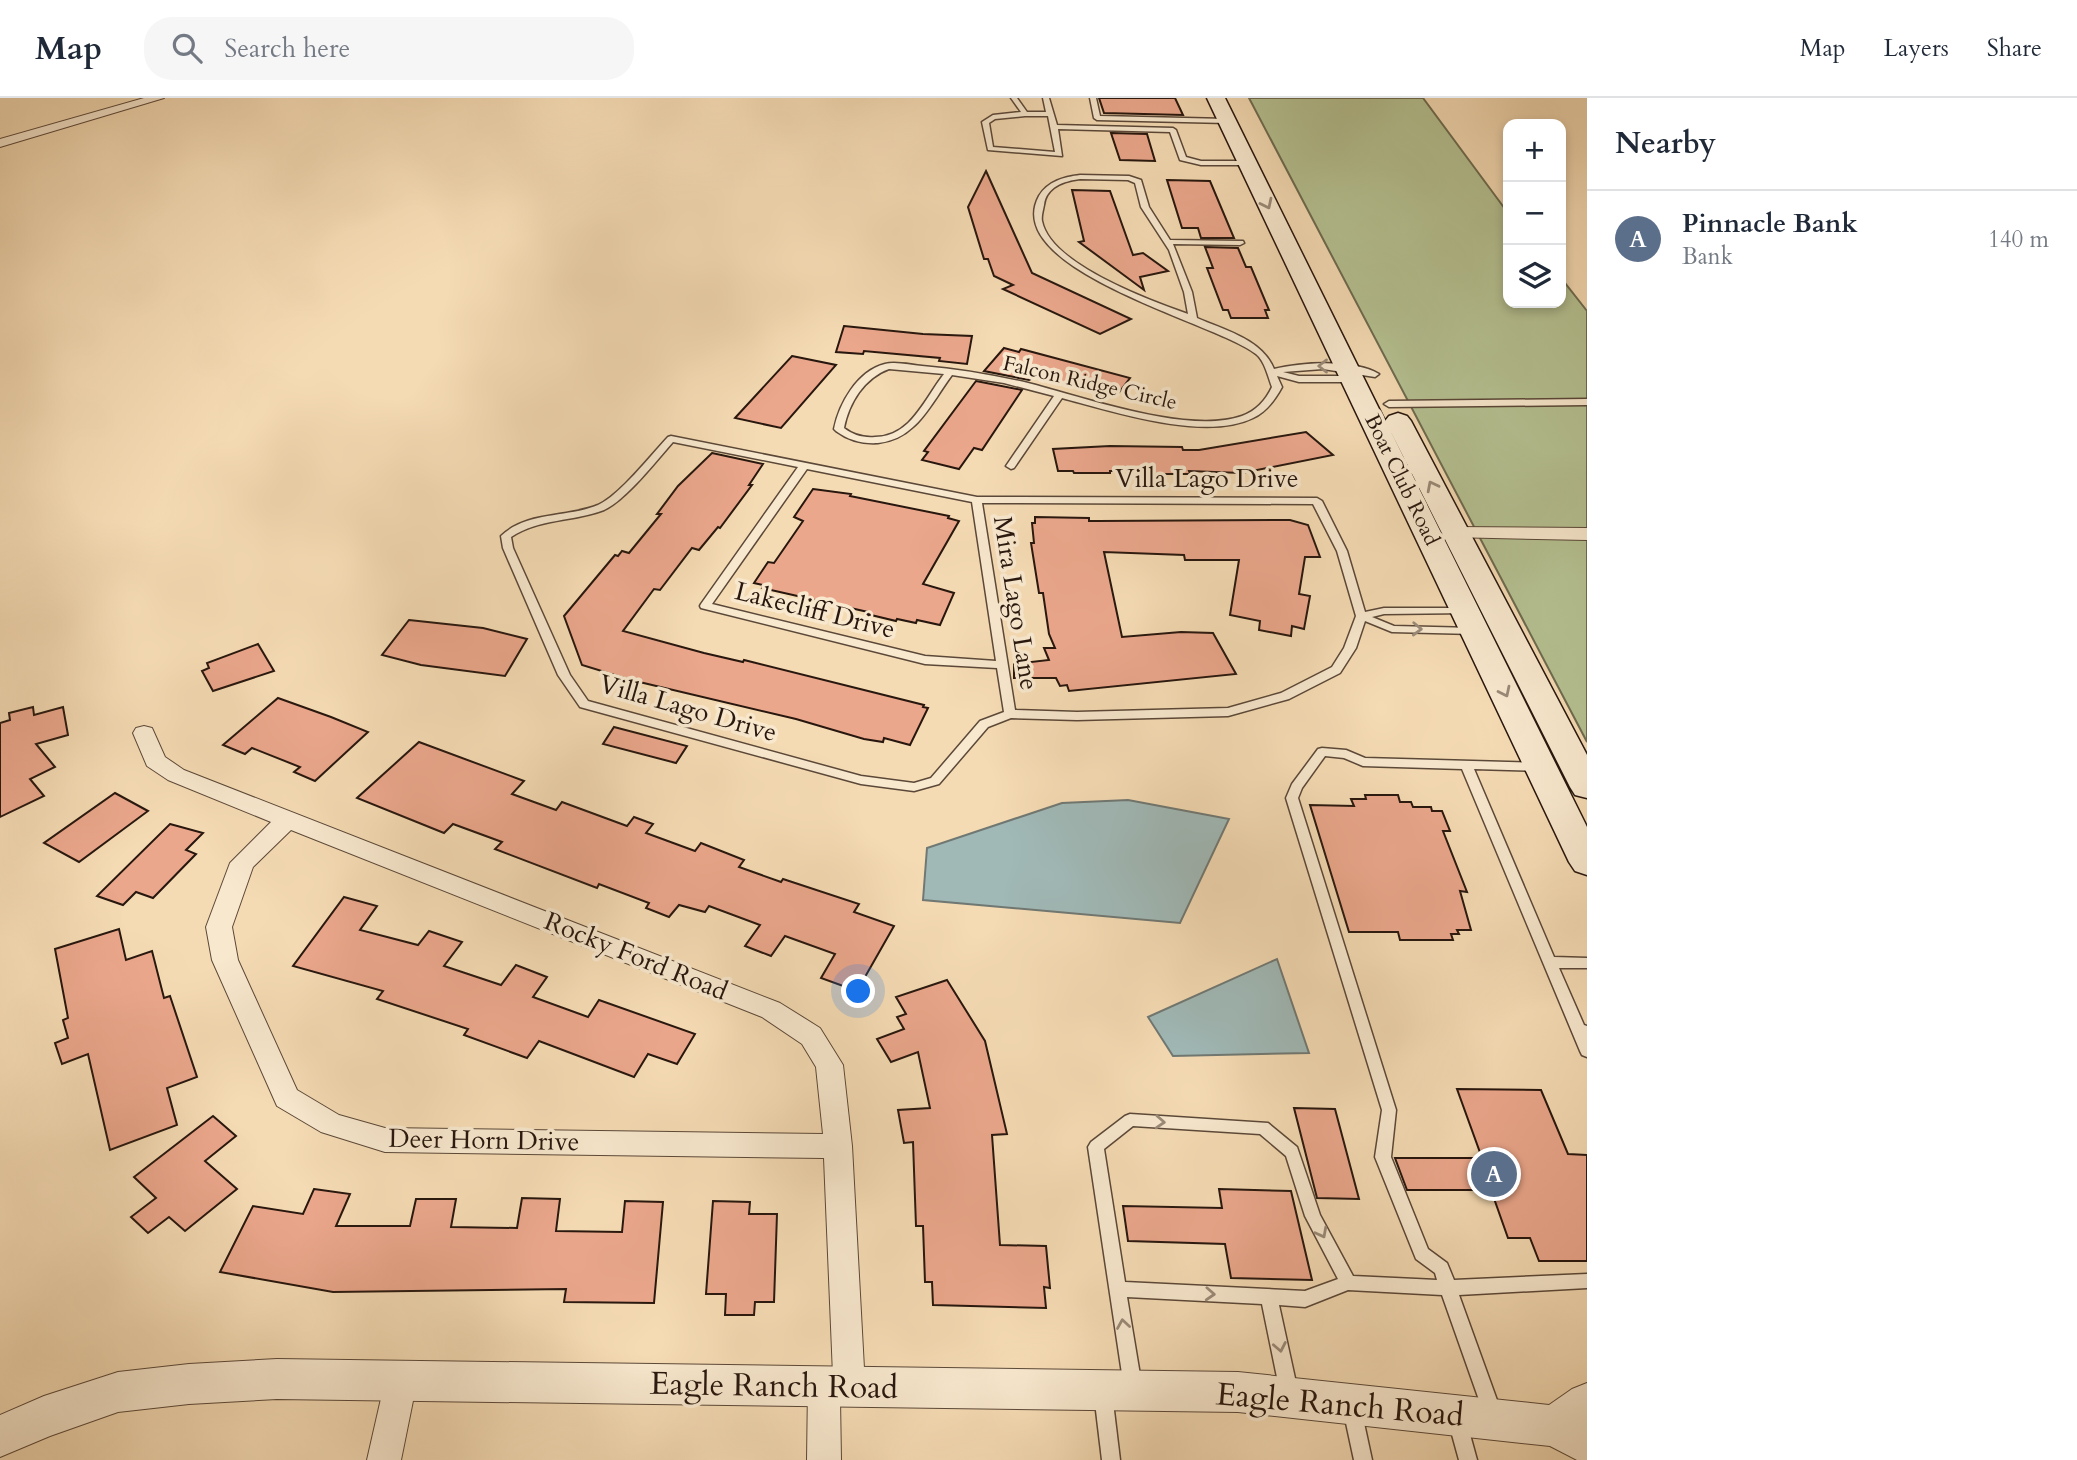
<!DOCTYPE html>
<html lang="en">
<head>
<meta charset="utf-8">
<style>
  body { margin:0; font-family:Cardo,serif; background:#f6f6f7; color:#1f2937 }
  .controls { position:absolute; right:21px; top:21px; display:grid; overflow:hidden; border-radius:14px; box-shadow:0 4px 10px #0003 }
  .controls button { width:63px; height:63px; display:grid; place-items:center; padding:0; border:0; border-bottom:2px solid #e0e1e3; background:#fff; color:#1f2937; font:35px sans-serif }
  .you { position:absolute; left:859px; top:894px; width:24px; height:24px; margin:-18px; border:5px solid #fff; border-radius:50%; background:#1a73e8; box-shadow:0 0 0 10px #1a73e833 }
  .badge { display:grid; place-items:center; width:46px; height:46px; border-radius:50%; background:#111827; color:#fff; font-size:23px; font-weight:700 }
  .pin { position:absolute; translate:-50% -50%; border:4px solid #fff; box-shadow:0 2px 7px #0006 }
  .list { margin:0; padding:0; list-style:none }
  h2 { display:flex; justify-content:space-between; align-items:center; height:91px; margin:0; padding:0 28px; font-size:30px }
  h2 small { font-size:23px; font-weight:400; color:#747a83 }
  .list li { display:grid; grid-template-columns:46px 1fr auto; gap:21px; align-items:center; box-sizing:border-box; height:98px; padding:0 28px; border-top:2px solid #e0e1e3 }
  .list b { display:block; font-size:26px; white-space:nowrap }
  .list p { margin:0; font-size:23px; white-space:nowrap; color:#747a83 }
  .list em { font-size:23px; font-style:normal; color:#747a83 }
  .icon { flex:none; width:38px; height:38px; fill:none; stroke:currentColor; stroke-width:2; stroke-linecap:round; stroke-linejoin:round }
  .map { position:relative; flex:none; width:1587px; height:1362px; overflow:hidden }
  header { display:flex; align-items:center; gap:42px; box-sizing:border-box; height:98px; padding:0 35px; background:#fff; border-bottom:2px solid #e0e1e3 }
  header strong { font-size:33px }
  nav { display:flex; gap:38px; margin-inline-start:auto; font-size:24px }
  .search { width:490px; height:63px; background:#f6f6f7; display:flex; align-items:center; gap:18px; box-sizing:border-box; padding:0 24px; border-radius:28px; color:#747a83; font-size:26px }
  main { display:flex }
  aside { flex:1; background:#fff }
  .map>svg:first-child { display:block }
</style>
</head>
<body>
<header>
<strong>Map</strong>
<div class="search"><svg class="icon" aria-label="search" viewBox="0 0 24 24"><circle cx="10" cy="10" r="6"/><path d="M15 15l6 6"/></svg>Search here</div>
<nav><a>Map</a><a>Layers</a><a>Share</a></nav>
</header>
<main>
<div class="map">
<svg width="1587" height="1362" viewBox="0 0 1587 1362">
  <rect width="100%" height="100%" fill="#f5dbb4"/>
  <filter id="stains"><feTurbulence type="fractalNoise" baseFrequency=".00286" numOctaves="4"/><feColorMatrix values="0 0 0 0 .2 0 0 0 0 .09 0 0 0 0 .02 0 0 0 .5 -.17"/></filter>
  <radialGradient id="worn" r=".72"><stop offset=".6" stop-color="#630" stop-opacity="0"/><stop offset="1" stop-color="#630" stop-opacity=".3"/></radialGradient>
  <path fill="#b5c192" stroke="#6e6c50" stroke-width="2" d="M1249 0H1423L1508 115V205H1561V180L1587 213V644Z"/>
  <g fill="#a0b9b7" stroke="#707873" stroke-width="2">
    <path d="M1128 702 1229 721 1180 825 923 802 927 750 1062 705Z"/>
    <path d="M1277 861 1309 955 1173 958 1148 919Z"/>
  </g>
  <g fill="#eba78c" stroke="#28170e" stroke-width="2">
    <path d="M1099 0H1175L1183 17 1104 15Z"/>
    <path d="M1111 35 1147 36 1155 63 1120 62Z"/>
    <path d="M986 73 1032 175 1131 221 1100 236 1003 191 1013 187 994 178 988 161H984L968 109Z"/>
    <path d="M1167 82 1210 83 1234 140H1201L1198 130H1182Z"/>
    <path d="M1072 92 1110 93 1133 157 1143 155 1168 173 1140 179 1144 192 1079 144 1084 143Z"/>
    <path d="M1205 149 1238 150 1246 169H1251L1269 212H1265L1268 220H1231L1228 212H1223L1207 170H1213Z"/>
    <path d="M844 228 923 236 972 238 967 266 939 263 940 260 864 253 863 256 836 254Z"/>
    <path d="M1004 250 1019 254 1021 251 1130 280 1117 297 1035 279 1029 282 984 273Z"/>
    <path d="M792 258 836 267 781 330 735 320Z"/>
    <path d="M976 283 1022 292 982 352 974 350 959 371 922 362 928 354 924 353Z"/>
    <path d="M1306 334 1333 357 1242 375 1189 373 1190 376H1150L1149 373H1110V375H1074L1073 373H1058L1053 351 1110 348 1182 349 1183 352H1199Z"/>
    <path d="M712 355 763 366 749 387H752L720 430 718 429 699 452 692 450 660 492 654 491 623 533 704 555 743 564 744 562 924 607 923 609 928 610 910 647 884 640 883 644 864 641 796 621 631 582 582 567 564 518 615 457 618 458 622 453 629 455 661 416H657L678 388Z"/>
    <path d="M813 391 851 396 850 398 949 418 948 420 959 423 923 486 954 495 940 527 917 522 916 525 897 521 896 523 867 516 868 514 762 490 763 487 754 485 768 464 774 465 803 423 794 419Z"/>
    <path d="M1035 419 1089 420V423H1098L1290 422 1308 427 1320 459H1305L1299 496 1310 498 1304 531 1292 528 1291 538 1259 532 1260 523 1230 517 1239 462H1185L1184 457 1104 454 1122 539 1181 534 1213 535 1236 576 1069 593 1067 587 1060 588 1056 580H1014V566L1049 562 1044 550H1055L1049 536 1043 495H1039L1031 445H1034L1032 425H1035Z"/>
    <path d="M409 522 483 530 527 541 505 578 421 567 382 557Z"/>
    <path d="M258 546 274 573 213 593 202 573 209 570 207 565Z"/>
    <path d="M278 600 331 619 368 634 315 683 294 674 300 669 252 650 245 656 223 647Z"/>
    <path d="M33 609 34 617 63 609 68 637 36 646 55 669 30 681 44 698 0 719V625L10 622 9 615Z"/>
    <path d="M614 629 687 648 676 665 603 646Z"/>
    <path d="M419 644 524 683 512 696 556 712 562 704 627 728 634 719 653 726 646 735 695 753 701 745 744 762 739 769 781 784 783 781 859 806 854 814 894 828 857 893 821 880 835 856 785 838 771 858 745 848 760 827 709 808 705 814 679 807 669 819 646 810 649 805 599 786 597 790 495 751 502 744 453 726 444 735 357 700Z"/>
    <path d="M115 695 148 713 79 764 44 745Z"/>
    <path d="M1365 697H1398L1400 704H1411L1413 709H1431L1432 713H1442L1450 733H1443L1467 794 1460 793 1471 832H1457L1459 836H1451L1453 842H1400L1398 834H1349L1310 707 1354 708 1351 701H1366Z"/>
    <path d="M170 726 203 735 186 752 196 756 153 800 136 794 123 807 97 798Z"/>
    <path d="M344 799 377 808 360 832 418 847 429 833 462 844 444 868 501 887 516 867 547 879 533 899 588 919 599 902 695 936 677 966 648 956 634 979 539 943 527 960 464 937 468 931 377 901 383 893 293 868Z"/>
    <path d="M119 831 126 862 152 853 164 900 170 898 197 979 167 990 177 1027 110 1052 88 956 62 966 55 945 68 940 63 922 68 920 55 851Z"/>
    <path d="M947 882 985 943 1007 1036 992 1037 1000 1147 1046 1148 1050 1190 1044 1189 1046 1210 933 1207 932 1184H925L923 1128H916L913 1044 904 1045 898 1012 930 1010 918 954 891 964 877 941 904 931 897 919 906 916 896 899Z"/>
    <path d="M1457 991 1541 992 1568 1056 1587 1057V1163H1539L1530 1140H1508L1491 1092H1407L1395 1060H1482Z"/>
    <path d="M1294 1010 1335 1011 1359 1101 1317 1100Z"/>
    <path d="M213 1018 236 1038 205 1063 237 1091 185 1133 169 1119 148 1135 131 1119 156 1100 134 1079Z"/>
    <path d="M314 1091 350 1096 336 1128H410L416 1101H456L451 1129 517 1130 522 1100 560 1101 556 1133 622 1134 625 1103 663 1104 654 1205 564 1204 566 1191 333 1194 220 1174 253 1108 303 1116Z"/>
    <path d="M1219 1091 1291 1093 1312 1182 1231 1180 1225 1146 1128 1143 1123 1108 1222 1110Z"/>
    <path d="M713 1103 750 1104 749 1116H777L774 1204H755L754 1217H725L726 1196H706Z"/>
  </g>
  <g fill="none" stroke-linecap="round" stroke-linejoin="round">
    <defs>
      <g id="service">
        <path d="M1011 0H1017L1027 14H1046L1043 0H1049L1057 27 1173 30 1176 32 1186 59 1201 63H1247L1251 65 1247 67H1201L1180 62 1170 34 1058 31 1062 58 988 52 982 24 993 17 1021 14ZM1025 18H1048L1055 54 993 49 989 25 995 21Z"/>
        <path d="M1090 0H1096L1100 18 1227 21 1230 23 1227 25 1097 22 1094 20Z"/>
        <path d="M1080 77 1129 78 1141 82 1149 109 1170 142 1243 143 1244 145 1240 147 1173 146 1192 194 1197 220C1224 232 1262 241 1274 271 1303 264 1354 261 1379 276L1375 279 1323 271 1283 274 1299 278H1357L1361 281 1357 284H1299L1277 278 1282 289C1275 302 1266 314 1253 320 1205 344 1111 313 1062 300L1014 370 1011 371 1006 368 1054 298 1004 285 952 277C931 305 917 341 878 345 862 346 848 342 836 333L834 331C839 306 857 273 885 266 896 263 910 267 922 268 958 271 993 277 1028 285 1083 299 1188 337 1242 318 1256 313 1266 302 1272 289 1268 279 1265 263 1256 256 1217 225 999 172 1039 98 1048 83 1064 79 1080 77ZM1080 81 1128 82 1135 85 1141 109 1169 152 1184 194 1188 216C1151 203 1050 166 1042 123 1041 119 1043 112 1044 107 1046 89 1064 83 1080 81ZM889 271 944 276C925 300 911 339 875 339 863 340 853 337 844 330 849 305 864 280 889 271Z"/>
        <path d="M1587 301V307L1389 309 1384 306 1389 303Z"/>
        <path d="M671 338 977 399 1317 400 1322 403 1347 453 1365 514 1384 510H1465L1470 513 1469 515 1384 516 1372 519 1394 528 1474 530 1480 533 1474 536 1392 534 1365 523 1356 550 1340 575 1289 601 1228 618 1077 622 1011 620 988 629 939 686 914 693 861 686 580 609 558 577 503 450 501 438C527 413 567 420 598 407 620 397 650 358 668 339ZM673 344 798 369 701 506 700 508 701 510 925 566 997 570 1004 614 980 623 931 680 914 685 861 678 588 603 570 577 513 450 511 439C540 420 573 424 604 412 626 402 656 363 673 344ZM807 371 972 404 996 563 925 558 712 506ZM982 405 1313 406 1337 453 1356 518 1344 550 1332 569 1281 595 1228 610 1077 614 1015 612Z"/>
        <path d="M1322 650 1346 652 1365 660 1541 665 1547 669 1541 673 1474 671 1554 859 1587 860V870H1559L1584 927 1587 928V959L1582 957 1580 953 1462 671 1363 668 1344 660 1325 658 1302 690 1298 700 1396 1012 1391 1059 1428 1151 1447 1165 1454 1182 1587 1176V1190L1459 1197 1502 1316 1499 1322 1493 1325 1487 1322 1484 1316 1442 1197 1348 1192 1305 1209 1279 1207 1298 1294 1295 1300 1289 1302 1283 1300 1280 1294 1262 1206 1127 1199 1142 1289 1139 1295 1133 1297 1127 1295 1124 1289 1088 1049 1091 1044 1125 1018 1130 1016 1268 1025 1297 1049 1320 1117 1353 1178 1437 1182 1435 1175 1416 1161 1375 1059 1382 1012 1286 700 1292 686 1318 651ZM1133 1028 1260 1036 1286 1058 1305 1118 1338 1181 1305 1193 1125 1184 1104 1051Z"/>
        <path d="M1103 1288 1109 1290 1112 1296 1120 1362H1102L1094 1296 1097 1290Z"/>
        <path d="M1352 1303 1358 1305 1361 1311 1372 1362H1354L1343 1311 1346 1305Z"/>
        <path d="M1457 1313 1463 1316 1466 1322 1477 1362H1459L1448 1322 1451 1316Z"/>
      </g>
      <g id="minor">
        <path d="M144 0H164L0 49V41Z"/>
        <path d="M1455 429 1587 430V442L1448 439 1446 435 1448 431Z"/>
        <path d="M144 628 152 630 165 659 184 672 780 905 820 930 843 967 852 1048 865 1289 860 1300 849 1304 840 1301 841 1362H807L808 1289 813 1278 824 1274 833 1277 824 1060 385 1054 321 1034 277 1008 212 862 206 829 230 765 271 724 168 682 147 668 133 635 136 630ZM291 732 762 919 802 946 816 969 823 1036 385 1030 339 1017 297 992 238 862 232 829 253 769Z"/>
        <path d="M401 1268 412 1272 417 1283 401 1362H367L385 1283 390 1272Z"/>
      </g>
      <path id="tertiary" d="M277 1261 1238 1274 1549 1307 1572 1291 1587 1285V1362H1577L1550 1348 1238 1314 277 1301 189 1306 118 1314 50 1338 0 1359V1317L44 1298 118 1274 189 1266Z"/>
      <path id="secondary" d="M1207 0H1225L1385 323 1389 318 1398 315 1407 318 1411 323 1587 657V700L1575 697 1570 689 1391 334 1587 729V777L1575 773 1569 764Z"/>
    </defs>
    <use href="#service" stroke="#5b4838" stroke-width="3"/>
    <use href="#minor" stroke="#5b4838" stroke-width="2"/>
    <use href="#tertiary" stroke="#5b4838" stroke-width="2"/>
    <use href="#secondary" stroke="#28170e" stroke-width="3"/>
    <use href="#service" fill="#f8e8ce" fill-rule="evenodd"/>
    <use href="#minor" fill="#f8e8ce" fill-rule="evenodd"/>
    <use href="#tertiary" fill="#f8e8ce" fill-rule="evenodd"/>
    <use href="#secondary" fill="#f8e8ce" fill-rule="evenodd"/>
  </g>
  <defs><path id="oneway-chevron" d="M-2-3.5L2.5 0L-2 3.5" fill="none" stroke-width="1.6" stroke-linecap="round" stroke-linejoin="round" transform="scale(1.75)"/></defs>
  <g stroke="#9a8a78">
    <use href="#oneway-chevron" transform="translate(1267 106) rotate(64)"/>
    <use href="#oneway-chevron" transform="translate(1323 268) rotate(-180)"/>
    <use href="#oneway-chevron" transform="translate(1432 388) rotate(-117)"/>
    <use href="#oneway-chevron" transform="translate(1417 531) rotate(2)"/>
    <use href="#oneway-chevron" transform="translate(1505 594) rotate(64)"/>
    <use href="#oneway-chevron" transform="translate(1160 1024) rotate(3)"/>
    <use href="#oneway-chevron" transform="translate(1322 1135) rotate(62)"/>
    <use href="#oneway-chevron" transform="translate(1210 1196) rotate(3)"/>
    <use href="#oneway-chevron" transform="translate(1123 1226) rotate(-99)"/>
    <use href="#oneway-chevron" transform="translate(1280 1249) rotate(79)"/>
  </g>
  <g text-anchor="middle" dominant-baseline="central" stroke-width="7" stroke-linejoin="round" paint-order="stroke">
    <g font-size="21" fill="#28170e" stroke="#f8e8ce">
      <text transform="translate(1090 285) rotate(13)">Falcon Ridge Circle</text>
      <text transform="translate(1402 382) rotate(64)">Boat Club Road</text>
    </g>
    <g font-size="26" fill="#28170e" stroke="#f8e8ce">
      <text x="1207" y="380">Villa Lago Drive</text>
      <text transform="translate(1016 505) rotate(81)">Mira Lago Lane</text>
      <text transform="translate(815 512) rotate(14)">Lakecliff Drive</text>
      <text transform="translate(688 610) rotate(16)">Villa Lago Drive</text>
      <text transform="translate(636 858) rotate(22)">Rocky Ford Road</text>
      <text transform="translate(484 1042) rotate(1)">Deer Horn Drive</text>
    </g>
    <g font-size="32" fill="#28170e" stroke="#f8e8ce">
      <text transform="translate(774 1288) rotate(1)">Eagle Ranch Road</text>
      <text transform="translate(1340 1307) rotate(5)">Eagle Ranch Road</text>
    </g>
  </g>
  <rect width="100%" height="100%" filter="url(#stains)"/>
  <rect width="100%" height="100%" fill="url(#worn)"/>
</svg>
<div class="controls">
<button>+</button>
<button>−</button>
<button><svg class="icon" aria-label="layers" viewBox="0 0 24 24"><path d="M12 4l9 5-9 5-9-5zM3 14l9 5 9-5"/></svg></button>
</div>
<div class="you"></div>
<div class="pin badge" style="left:1494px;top:1076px;background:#5c6f8a">A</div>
</div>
<aside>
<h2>Nearby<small></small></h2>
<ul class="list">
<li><span class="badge" style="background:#5c6f8a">A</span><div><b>Pinnacle Bank</b><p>Bank</p></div><em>140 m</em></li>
</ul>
</aside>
</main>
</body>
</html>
